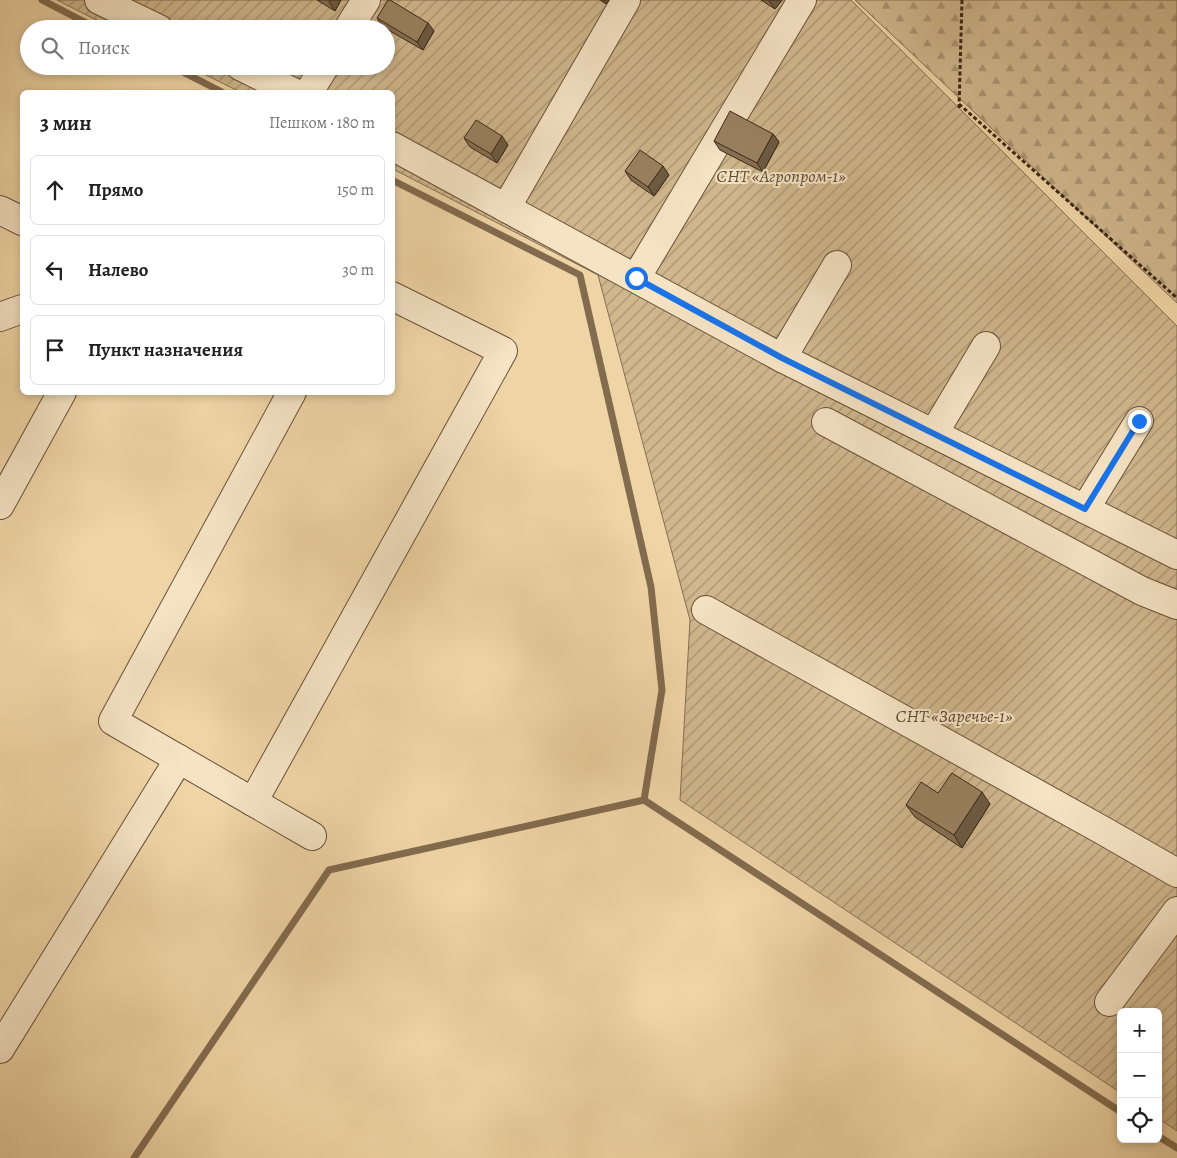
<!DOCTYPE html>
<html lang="ru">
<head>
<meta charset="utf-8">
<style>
  body { margin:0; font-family:Alegreya,serif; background:#f2f2f2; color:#222 }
  .controls { position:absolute; right:15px; bottom:15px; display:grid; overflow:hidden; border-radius:8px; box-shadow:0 2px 8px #0003 }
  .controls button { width:45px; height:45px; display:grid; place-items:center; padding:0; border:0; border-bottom:1px solid #e0e0e0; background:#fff; color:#222; font:25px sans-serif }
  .stop { position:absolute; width:15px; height:15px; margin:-11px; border:4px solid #1a73e8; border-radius:50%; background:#fff }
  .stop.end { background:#1a73e8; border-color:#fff; box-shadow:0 1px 5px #0008 }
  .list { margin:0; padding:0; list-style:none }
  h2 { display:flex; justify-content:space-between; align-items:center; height:65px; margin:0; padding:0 20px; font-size:21px }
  h2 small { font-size:16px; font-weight:400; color:#767676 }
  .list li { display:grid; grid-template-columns:32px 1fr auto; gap:15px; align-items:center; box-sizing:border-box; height:70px; margin:0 10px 10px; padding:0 10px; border:1px solid #e0e0e0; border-radius:8px }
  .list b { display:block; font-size:19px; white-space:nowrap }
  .list em { font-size:16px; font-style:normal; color:#767676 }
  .icon { flex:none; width:28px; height:28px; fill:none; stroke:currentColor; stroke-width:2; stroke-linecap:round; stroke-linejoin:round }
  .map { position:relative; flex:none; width:1177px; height:1158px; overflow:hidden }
  .search { position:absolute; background:#fff; box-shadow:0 2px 8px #0003; left:20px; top:20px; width:375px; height:55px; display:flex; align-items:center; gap:12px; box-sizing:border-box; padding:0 18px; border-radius:28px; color:#767676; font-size:19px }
  .panel { position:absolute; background:#fff; box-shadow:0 2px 8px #0003; left:20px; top:90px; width:375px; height:305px; border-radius:8px }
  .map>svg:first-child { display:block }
</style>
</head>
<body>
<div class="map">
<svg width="1177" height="1158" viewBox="0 0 1177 1158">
  <defs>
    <pattern id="forest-firs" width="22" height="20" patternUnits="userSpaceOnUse" patternTransform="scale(1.25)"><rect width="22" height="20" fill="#d0b78d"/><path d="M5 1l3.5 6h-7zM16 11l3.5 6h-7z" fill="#aa9572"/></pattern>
    <pattern id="garden-furrows" width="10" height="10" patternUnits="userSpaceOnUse" patternTransform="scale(1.25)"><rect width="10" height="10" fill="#d0b78d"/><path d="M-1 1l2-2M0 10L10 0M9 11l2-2" fill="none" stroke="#aa9572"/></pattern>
  </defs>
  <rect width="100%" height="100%" fill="#efd4a5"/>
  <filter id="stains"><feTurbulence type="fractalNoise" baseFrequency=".004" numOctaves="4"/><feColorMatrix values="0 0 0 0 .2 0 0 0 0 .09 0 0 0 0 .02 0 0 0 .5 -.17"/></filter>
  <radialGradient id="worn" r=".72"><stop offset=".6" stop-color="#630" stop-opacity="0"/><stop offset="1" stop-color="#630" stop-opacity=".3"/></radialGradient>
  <path fill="url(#forest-firs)" stroke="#866f52" d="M855 0H1177V303Z"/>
  <path fill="url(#garden-furrows)" stroke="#866f52" d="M57 0H851L1177 326V1131L1158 1118V1012H1121V1093L680 800 690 620 598 275 393 169 392 92H240L188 66H386V29H114Z"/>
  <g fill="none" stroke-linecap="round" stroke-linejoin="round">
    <g stroke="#826b4e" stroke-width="7">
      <path d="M42 0 98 29"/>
      <path d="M171 66 222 92"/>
      <path d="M392 180 580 275 651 587 662 690 644 800"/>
      <path d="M1158 1136 1177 1148"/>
      <path d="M134 1158 329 870 644 800 1121 1112"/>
    </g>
    <defs>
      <g id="minor">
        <path d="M99 0 159 29"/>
        <path d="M348 29 366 0"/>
        <path d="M240 66 293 92"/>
        <path d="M309 92 325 66"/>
        <path d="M392 146 782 358 1177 555"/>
        <path d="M506 208 626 0"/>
        <path d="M0 210 22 221"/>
        <path d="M636 278 802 0"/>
        <path d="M0 317 22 309"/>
        <path d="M782 358 837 265"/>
        <path d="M292 392 113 721 312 836"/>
        <path d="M826 422 1142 591 1177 605"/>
        <path d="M934 433 986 346"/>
        <path d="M0 505 62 392"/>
        <path d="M1085 509 1139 421"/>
        <path d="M706 610 1102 830 1177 873"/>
        <path d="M253 802 503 351 392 296"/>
        <path d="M1109 1002 1177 911"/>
        <path d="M0 1049 179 759"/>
      </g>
    </defs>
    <use href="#minor" stroke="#68523a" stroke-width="30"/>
    <g stroke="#3b2716" stroke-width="3" stroke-dasharray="4 2.5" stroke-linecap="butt">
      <path d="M959 104 1177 298"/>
      <path d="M959 108 962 0"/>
    </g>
    <use href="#minor" stroke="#f5e3c4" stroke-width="28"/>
  </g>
  <g fill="#846f53" stroke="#3b2716">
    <path d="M317 0H341L335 11Z"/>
    <path d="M600 0H609L606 4Z"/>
    <path d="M761 0H782L775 9Z"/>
    <path d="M377 18 434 31 423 50 383 27Z"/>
    <path d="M773 134 779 142 763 172 720 150 714 141Z"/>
    <path d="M464 138 508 145 497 163 470 147Z"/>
    <path d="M625 171 669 175 654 196 631 180Z"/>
    <path d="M938 793 990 804 962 848 915 817 906 805Z"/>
  </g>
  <g fill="#6b5a43" stroke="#3b2716">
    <path d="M330 0H341L335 11 329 2Z"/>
    <path d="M603 0H609L606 4Z"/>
    <path d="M770 0H782L775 9 769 1Z"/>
    <path d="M428 23 434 31 423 50 417 42Z"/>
    <path d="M773 134 779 142 763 172 757 163Z"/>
    <path d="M502 136 508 145 497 163 491 154Z"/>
    <path d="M663 166 669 175 654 196 648 187Z"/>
    <path d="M982 792 990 804 962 848 954 835Z"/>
  </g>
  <g fill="#998160" stroke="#3b2716">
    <path d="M388 0H390L428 23 417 42 377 18Z"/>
    <path d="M730 111 773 134 757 163 714 141Z"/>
    <path d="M476 120 502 136 491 154 464 138Z"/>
    <path d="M640 150 663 166 648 187 625 171Z"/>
    <path d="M952 773 982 792 954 835 906 805 921 782 938 793Z"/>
  </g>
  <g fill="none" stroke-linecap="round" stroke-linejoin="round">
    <path stroke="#1a73e8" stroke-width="6" d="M636 278 782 358 1085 509 1139 421"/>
  </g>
  <g text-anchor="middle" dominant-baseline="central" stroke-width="4" stroke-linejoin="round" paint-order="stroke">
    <g font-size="18" font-style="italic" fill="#604b34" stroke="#f5e3c4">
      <text x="781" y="176">СНТ «Агропром-1»</text>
      <text x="954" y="716">СНТ «Заречье-1»</text>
    </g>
  </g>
  <rect width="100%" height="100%" filter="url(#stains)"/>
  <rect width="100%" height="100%" fill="url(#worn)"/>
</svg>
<div class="controls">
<button>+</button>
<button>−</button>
<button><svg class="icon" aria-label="locate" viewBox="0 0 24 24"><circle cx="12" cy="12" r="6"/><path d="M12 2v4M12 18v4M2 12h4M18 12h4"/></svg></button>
</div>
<div class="stop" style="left:636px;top:278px"></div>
<div class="stop end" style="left:1139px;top:421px"></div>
<div class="search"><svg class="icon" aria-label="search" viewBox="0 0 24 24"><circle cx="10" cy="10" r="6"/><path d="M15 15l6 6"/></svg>Поиск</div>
<section class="panel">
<h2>3 мин<small>Пешком · 180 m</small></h2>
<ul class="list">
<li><svg class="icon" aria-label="ahead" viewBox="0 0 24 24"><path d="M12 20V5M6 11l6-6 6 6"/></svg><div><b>Прямо</b></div><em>150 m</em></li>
<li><svg class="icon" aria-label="left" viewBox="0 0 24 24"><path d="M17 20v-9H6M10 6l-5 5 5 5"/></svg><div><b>Налево</b></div><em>30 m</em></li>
<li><svg class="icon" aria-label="arrive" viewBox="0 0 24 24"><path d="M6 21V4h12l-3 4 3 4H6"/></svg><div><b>Пункт назначения</b></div></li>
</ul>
</section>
</div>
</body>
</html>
